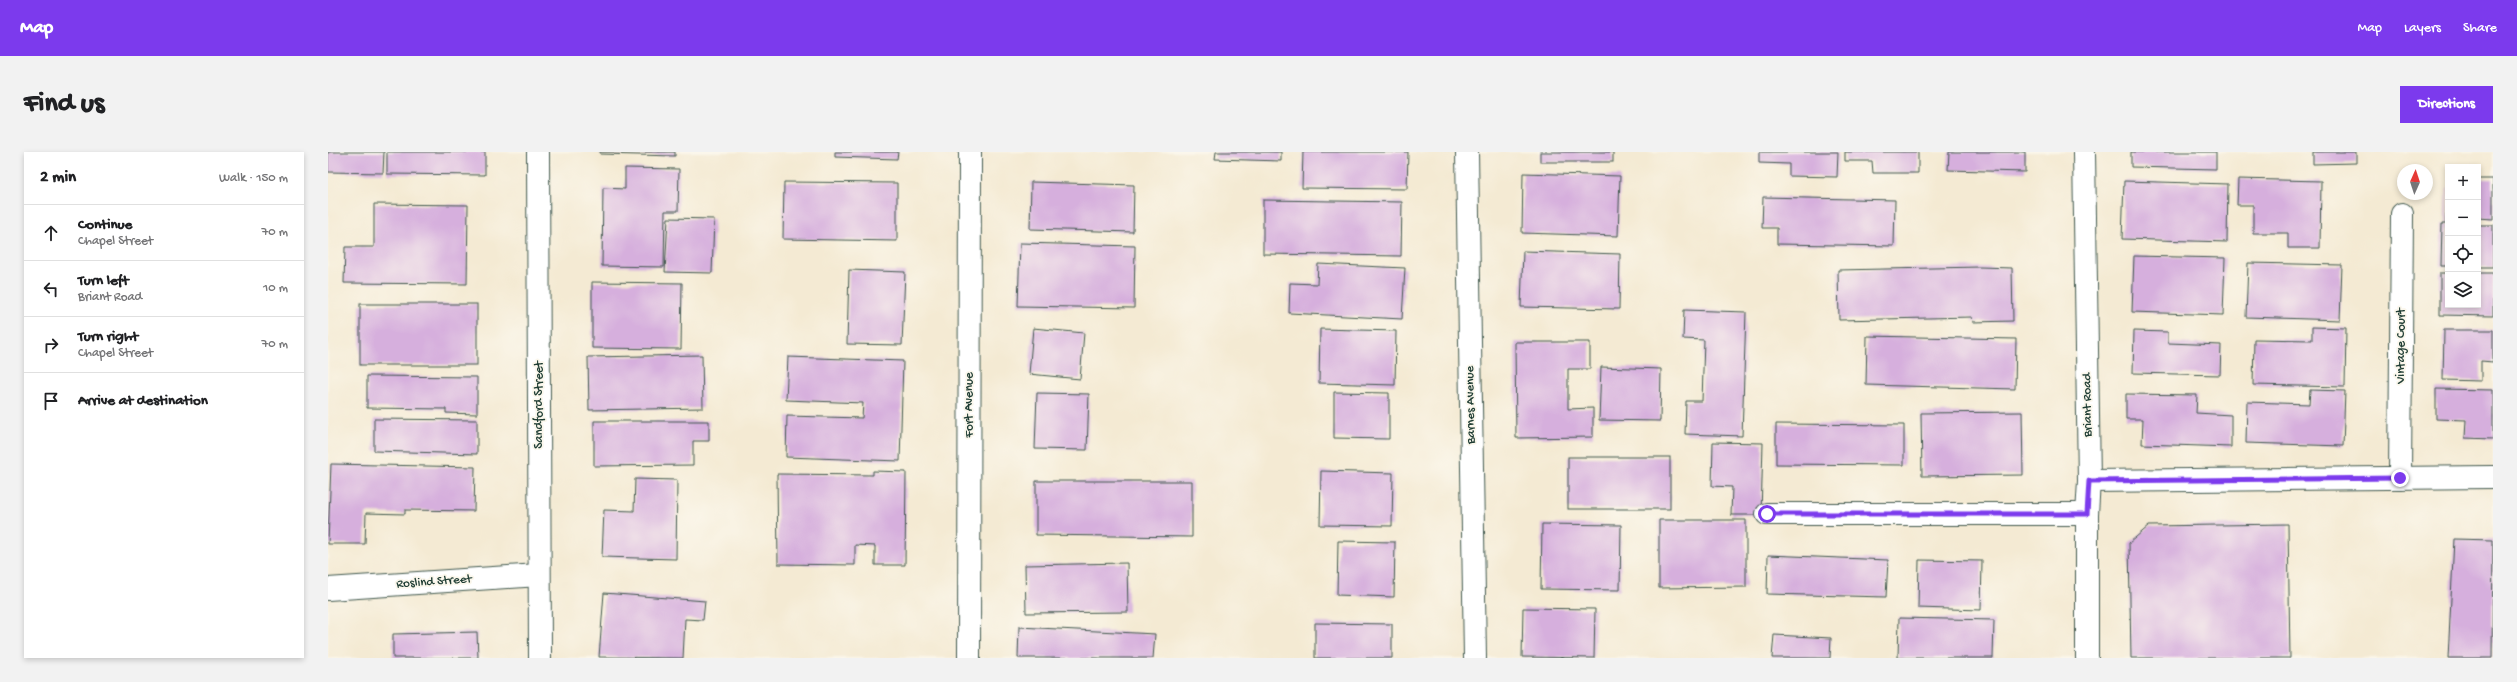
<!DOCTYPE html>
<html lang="en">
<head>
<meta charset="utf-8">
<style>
  body { margin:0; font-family:"Gochi Hand",sans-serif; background:#f2f2f2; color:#202124 }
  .controls { position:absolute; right:12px; top:12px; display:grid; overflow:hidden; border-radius:0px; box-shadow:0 2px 6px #0003 }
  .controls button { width:36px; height:36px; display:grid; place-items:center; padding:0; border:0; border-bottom:1px solid #e0e0e0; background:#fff; color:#202124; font:20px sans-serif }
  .compass { position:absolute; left:2069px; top:12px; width:36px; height:36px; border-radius:50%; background:#fff; box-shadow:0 2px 6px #0003; rotate:3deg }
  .stop { position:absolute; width:12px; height:12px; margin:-9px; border:3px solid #7c3aed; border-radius:50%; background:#fff }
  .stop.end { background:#7c3aed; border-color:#fff; box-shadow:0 1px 4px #0008 }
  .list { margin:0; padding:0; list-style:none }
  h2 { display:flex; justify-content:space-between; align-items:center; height:52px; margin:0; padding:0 16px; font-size:17px }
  h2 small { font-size:13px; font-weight:400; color:#757577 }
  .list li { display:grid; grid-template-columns:26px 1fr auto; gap:12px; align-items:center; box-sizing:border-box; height:56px; padding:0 16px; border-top:1px solid #e0e0e0 }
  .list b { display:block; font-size:15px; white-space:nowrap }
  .list p { margin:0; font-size:13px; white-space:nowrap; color:#757577 }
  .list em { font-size:13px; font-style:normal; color:#757577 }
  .icon { flex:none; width:22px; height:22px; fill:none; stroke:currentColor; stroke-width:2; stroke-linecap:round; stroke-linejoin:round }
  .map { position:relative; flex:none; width:2165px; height:506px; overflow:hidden; border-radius:0px }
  header { display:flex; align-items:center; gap:24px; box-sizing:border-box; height:56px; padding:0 20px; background:#7c3aed; color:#fff }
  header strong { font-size:19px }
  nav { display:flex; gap:22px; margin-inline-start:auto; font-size:14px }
  .intro { display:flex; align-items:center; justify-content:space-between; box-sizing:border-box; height:96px; padding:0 24px }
  h1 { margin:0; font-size:28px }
  .button { padding:10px 18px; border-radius:0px; background:#7c3aed; color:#fff; font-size:14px; font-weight:700 }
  main { display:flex; gap:24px; padding:0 24px }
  aside { flex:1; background:#fff; border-radius:0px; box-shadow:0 2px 6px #0003 }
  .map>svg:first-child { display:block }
</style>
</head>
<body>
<header>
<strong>Map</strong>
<nav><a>Map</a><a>Layers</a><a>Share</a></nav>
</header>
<div class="intro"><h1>Find us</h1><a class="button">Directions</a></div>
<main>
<aside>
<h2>2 min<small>Walk · 150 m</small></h2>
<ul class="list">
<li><svg class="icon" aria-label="ahead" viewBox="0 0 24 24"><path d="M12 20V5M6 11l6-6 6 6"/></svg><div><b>Continue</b><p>Chapel Street</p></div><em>70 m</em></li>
<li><svg class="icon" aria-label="left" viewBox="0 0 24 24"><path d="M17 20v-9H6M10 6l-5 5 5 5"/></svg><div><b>Turn left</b><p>Briant Road</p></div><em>10 m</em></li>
<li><svg class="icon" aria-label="right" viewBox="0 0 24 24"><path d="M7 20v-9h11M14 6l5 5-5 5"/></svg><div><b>Turn right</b><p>Chapel Street</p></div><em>70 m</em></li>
<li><svg class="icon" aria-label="arrive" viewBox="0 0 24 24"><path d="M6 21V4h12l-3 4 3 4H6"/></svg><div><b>Arrive at destination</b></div></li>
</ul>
</aside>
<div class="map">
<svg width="2165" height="506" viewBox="0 0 2165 506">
  <rect width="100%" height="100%" fill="#fbf7ec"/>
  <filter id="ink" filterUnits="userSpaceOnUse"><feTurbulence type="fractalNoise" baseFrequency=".025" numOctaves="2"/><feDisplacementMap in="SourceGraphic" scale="8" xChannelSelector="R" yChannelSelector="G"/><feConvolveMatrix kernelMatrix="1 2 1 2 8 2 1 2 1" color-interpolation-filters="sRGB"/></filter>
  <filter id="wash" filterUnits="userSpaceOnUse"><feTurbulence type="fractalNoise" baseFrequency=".012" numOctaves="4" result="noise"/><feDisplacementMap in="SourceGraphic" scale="16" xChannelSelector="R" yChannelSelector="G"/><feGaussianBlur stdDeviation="0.9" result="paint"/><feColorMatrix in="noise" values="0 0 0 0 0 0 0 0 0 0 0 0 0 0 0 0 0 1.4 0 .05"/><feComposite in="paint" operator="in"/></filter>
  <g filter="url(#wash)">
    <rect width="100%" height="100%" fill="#f4ead3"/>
    <g id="blocks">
      <g fill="#d6afdd">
        <path d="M0 0H56L55 21 0 20Z"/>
        <path d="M59 0H157V23L59 22Z"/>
        <path d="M272 0H347V4L272 2Z"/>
        <path d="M507 0H570L569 7 507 5Z"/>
        <path d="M888 0H953V9L887 7Z"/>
        <path d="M975 0H1080L1079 37 974 36Z"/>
        <rect x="1212" y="0" width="73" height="10"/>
        <path d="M1431 0H1510L1509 25 1461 24V12L1431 11Z"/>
        <path d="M1517 0H1590V21H1545L1544 9H1517Z"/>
        <path d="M1621 0H1697V20L1620 18Z"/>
        <path d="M1803 0H1888V17L1803 15Z"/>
        <path d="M1985 0H2028V11L1985 12Z"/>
        <path d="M297 16 351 17 350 59H337L336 115 274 114 275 36 297 37Z"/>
        <path d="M1195 21 1292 24 1290 84 1194 81Z"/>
        <path d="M1910 27 1993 29 1992 96H1960V81H1925V53H1909Z"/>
        <path d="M2150 27H2165V67L2150 66Z"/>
        <path d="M1796 29 1900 32 1899 90 1794 87Z"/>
        <path d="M456 30 569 31V89L455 87Z"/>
        <path d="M703 30 806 33 805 80 702 77Z"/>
        <path d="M2119 35H2120V71H2118Z"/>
        <path d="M1435 45 1567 48 1566 94 1449 92V76H1434Z"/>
        <path d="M935 48 1074 50 1073 104 935 102Z"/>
        <path d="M46 52 140 53 139 132 16 131 17 95H46Z"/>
        <path d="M340 66 386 67 384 121 337 120Z"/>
        <path d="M2114 72H2120V114H2113Z"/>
        <rect x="2150" y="73" width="15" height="42"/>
        <path d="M692 91 807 94 806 156 690 154Z"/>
        <path d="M1195 99 1292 102 1291 157 1193 155Z"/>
        <path d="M1806 104 1897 106 1895 163 1804 160Z"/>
        <path d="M1920 111 2014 113 2012 168 1918 165Z"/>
        <path d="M990 112 1077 116 1074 167 961 161 962 131 989 132Z"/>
        <path d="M1652 115 1684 116 1685 169 1645 170 1644 165 1511 168 1510 118Z"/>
        <path d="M521 118 577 120 574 193 519 192Z"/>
        <path d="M2112 121H2120V153H2150V121H2165V164L2112 163Z"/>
        <path d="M264 130 354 131 353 197 264 196Z"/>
        <rect x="32" y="152" width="117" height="61"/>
        <path d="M1356 158 1418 160 1414 284 1357 282 1358 249H1374L1376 188 1355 187Z"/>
        <path d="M1984 175 2018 176 2017 235 1925 233 1926 187 1984 188Z"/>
        <path d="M705 176 756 181 752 227 701 222Z"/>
        <path d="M992 177 1068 179 1067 233 991 231Z"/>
        <path d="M2116 178H2165V210L2153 209V229L2115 228Z"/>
        <path d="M1806 179 1840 180V191L1893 193 1892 223 1805 221Z"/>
        <path d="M1539 184 1688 187 1687 237 1538 233Z"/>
        <path d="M1187 190H1262V217H1240V257L1265 256V285L1188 286Z"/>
        <path d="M374 203 375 256 261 258 260 205Z"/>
        <path d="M460 205 575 209 572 309 458 305 459 264 534 266 535 251 458 248Z"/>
        <path d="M1273 215 1333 217 1332 269 1271 268Z"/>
        <path d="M39 224 149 225V262L118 261V257L39 256Z"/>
        <path d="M2108 237 2165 238V287L2137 286 2138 268 2108 267Z"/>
        <path d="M1982 238 2017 239 2015 294 1918 291 1919 250 1981 252Z"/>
        <path d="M1006 240 1061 241V287L1006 286Z"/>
        <path d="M709 241 761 242 759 298 707 297Z"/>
        <path d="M1798 242 1869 243 1868 261 1903 263V295L1814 292 1815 267H1798Z"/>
        <path d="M1694 260 1695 323 1594 324 1593 261Z"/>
        <path d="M46 267 149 268V302L46 299Z"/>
        <path d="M266 269H381V289H365V313L266 314Z"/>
        <path d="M1448 272 1576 273V313L1448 312Z"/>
        <path d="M1385 290 1435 291 1433 363H1403L1404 335 1384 334Z"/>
        <rect x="1240" y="305" width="102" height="52"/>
        <path d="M3 312 147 315 146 359 77 358V362L38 361 37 392H0Z"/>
        <path d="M545 319 578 320 577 413H547V394L527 393V413L450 412 449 322 545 323Z"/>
        <path d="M993 319 1065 321 1064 374 992 373Z"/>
        <path d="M307 327 349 328 348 407 274 405 276 358 306 359Z"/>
        <path d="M708 329H864V385L708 383Z"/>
        <path d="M1331 368H1418V435L1331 436Z"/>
        <path d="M1214 372 1293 373 1292 438 1213 437Z"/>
        <path d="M1960 372 1962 506H1803L1801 391 1821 374Z"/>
        <path d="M2126 387 2165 388 2164 506H2120Z"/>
        <path d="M1010 389 1067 390 1066 445 1009 443Z"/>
        <path d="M1440 403 1560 408 1558 445 1439 442Z"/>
        <path d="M1591 408 1654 409 1653 458 1590 456Z"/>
        <path d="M799 411 800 460 698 461 697 413Z"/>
        <path d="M276 441 377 449 375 468 357 467 355 506 271 505Z"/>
        <path d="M1195 456 1267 457 1266 506 1194 505Z"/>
        <path d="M1571 466 1666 468 1665 506H1570Z"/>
        <path d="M987 471 1064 472V506H987Z"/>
        <path d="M691 475 827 482 825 506H690Z"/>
        <path d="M149 480 150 506H65V482Z"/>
        <path d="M1446 483 1503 486 1502 506H1444Z"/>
      </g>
    </g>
  </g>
  <g filter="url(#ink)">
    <use href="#blocks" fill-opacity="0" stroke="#3f574c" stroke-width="1"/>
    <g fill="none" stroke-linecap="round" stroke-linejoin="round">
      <defs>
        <g id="minor">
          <path d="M210 0 212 506"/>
          <path d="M1139 0 1147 506"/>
          <path d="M1756 0 1761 329 1759 362V506"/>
          <path d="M2072 326 2074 62"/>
          <path d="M1761 329 2165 325"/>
          <path d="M1439 362H1759"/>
          <path d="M0 437 211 423"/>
          <path d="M641 506 642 0"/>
        </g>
      </defs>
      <use href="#minor" stroke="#3f574c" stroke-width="24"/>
      <use href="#minor" stroke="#fff" stroke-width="22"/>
    </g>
  </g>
  <g fill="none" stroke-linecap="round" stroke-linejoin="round" filter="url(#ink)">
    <path stroke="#7c3aed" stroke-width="5" d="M1439 362H1759L1761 329 2072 326"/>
  </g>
  <g text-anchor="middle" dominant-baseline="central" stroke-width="3.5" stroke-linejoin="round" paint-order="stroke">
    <g font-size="13" fill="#1f3d34" stroke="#fbf7ec">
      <text transform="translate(2073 194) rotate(-90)">Vintage Court</text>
      <text transform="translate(211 253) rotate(-90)">Sandford Street</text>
      <text transform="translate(641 253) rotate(-90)">Fort Avenue</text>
      <text transform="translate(1143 253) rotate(-91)">Barnes Avenue</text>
      <text transform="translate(1760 253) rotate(-91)">Briant Road</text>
      <text transform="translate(106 430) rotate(-4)">Roslind Street</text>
    </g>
  </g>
</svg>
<div class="controls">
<button>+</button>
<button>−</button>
<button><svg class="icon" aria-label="locate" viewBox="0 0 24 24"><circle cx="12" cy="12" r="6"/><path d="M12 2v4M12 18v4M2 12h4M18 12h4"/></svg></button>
<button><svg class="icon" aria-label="layers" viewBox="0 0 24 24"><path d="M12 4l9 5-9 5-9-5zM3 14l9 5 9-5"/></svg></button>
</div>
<svg class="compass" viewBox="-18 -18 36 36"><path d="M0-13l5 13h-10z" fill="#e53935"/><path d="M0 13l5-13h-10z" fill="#757577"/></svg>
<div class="stop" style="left:1439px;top:362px"></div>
<div class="stop end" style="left:2072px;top:326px"></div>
</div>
</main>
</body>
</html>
